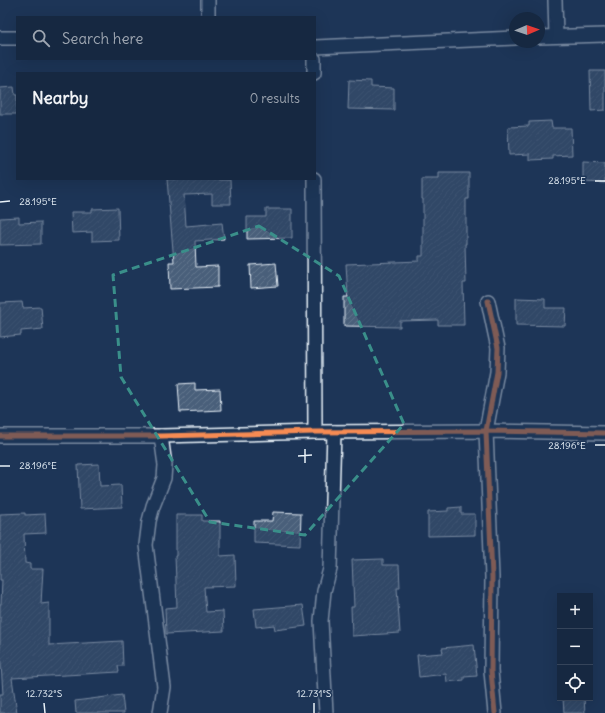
<!DOCTYPE html>
<html lang="en">
<head>
<meta charset="utf-8">
<style>
  body { margin:0; font-family:Delius,sans-serif; background:#23344c; color:#f1f3f6 }
  .controls { position:absolute; right:12px; bottom:12px; display:grid; overflow:hidden; border-radius:0px; box-shadow:0 4px 16px #0002 }
  .controls button { width:36px; height:36px; display:grid; place-items:center; padding:0; border:0; border-bottom:1px solid #35445a; background:#162841; color:#f1f3f6; font:20px sans-serif }
  .compass { position:absolute; left:509px; top:12px; width:36px; height:36px; border-radius:50%; background:#162841; box-shadow:0 4px 16px #0002; rotate:88deg }
  .list { margin:0; padding:0; list-style:none }
  h2 { display:flex; justify-content:space-between; align-items:center; height:52px; margin:0; padding:0 16px; font-size:17px }
  h2 small { font-size:13px; font-weight:400; color:#9ea6b1 }
  .icon { flex:none; width:22px; height:22px; fill:none; stroke:currentColor; stroke-width:2; stroke-linecap:round; stroke-linejoin:round }
  .map { position:relative; flex:none; width:605px; height:713px; overflow:hidden }
  .search { position:absolute; background:#162841; box-shadow:0 4px 16px #0002; left:16px; top:16px; width:300px; height:44px; display:flex; align-items:center; gap:10px; box-sizing:border-box; padding:0 14px; border-radius:0px; color:#9ea6b1; font-size:15px }
  .panel { position:absolute; background:#162841; box-shadow:0 4px 16px #0002; left:16px; top:72px; width:300px; height:108px; border-radius:0px }
  .map>svg:first-child { display:block }
</style>
</head>
<body>
<div class="map">
<svg width="605" height="713" viewBox="0 0 605 713">
  <defs>
    <pattern id="building-hatch" width="6" height="6" patternUnits="userSpaceOnUse"><rect width="6" height="6" fill="#495e7a"/><path d="M-1 1l2-2M0 6l6-6M5 7l2-2" fill="none" stroke="#63768e"/></pattern>
  </defs>
  <rect width="100%" height="100%" fill="#1d3557"/>
  <filter id="ink" filterUnits="userSpaceOnUse"><feTurbulence type="fractalNoise" baseFrequency=".025" numOctaves="2"/><feDisplacementMap in="SourceGraphic" scale="8" xChannelSelector="R" yChannelSelector="G"/><feConvolveMatrix kernelMatrix="1 2 1 2 8 2 1 2 1" color-interpolation-filters="sRGB"/></filter>
  <g filter="url(#ink)">
    <g fill="url(#building-hatch)" stroke="#e8f1f8">
      <path d="M590 71H605V110L591 111Z"/>
      <path d="M349 80 371 81V87L394 88V110L348 109Z"/>
      <path d="M14 87 15 95H17V114H0V88Z"/>
      <path d="M551 121 552 128H571L572 155 553 156V159L530 160V154L509 155 508 127 529 126V122Z"/>
      <path d="M583 162 605 163V183L583 182Z"/>
      <path d="M439 173H469V199H466V244H465L466 283H463L464 325H438V320L400 321V327L344 326V297H348L346 264 419 261V256H423V199H422V179H439Z"/>
      <path d="M167 179 230 180 231 204H212V194L184 195 186 226 222 223 224 239 195 241 196 267 218 266V287L170 289 169 262H174Z"/>
      <path d="M118 208 119 240 92 241V232L72 233 71 212H92V209Z"/>
      <path d="M266 209H292V238L247 239V217H266Z"/>
      <path d="M19 217V223L41 222V244L0 245V218Z"/>
      <path d="M276 263 278 286 251 288 250 265Z"/>
      <path d="M516 298 545 299V308H566L565 326 516 325Z"/>
      <path d="M22 302 23 308 41 307 43 329 21 331V335L0 337V303Z"/>
      <path d="M195 383V390L220 389 221 410 180 412 178 384Z"/>
      <path d="M99 464 100 486 121 485 122 507 80 509 78 465Z"/>
      <path d="M461 507V514H475V535L428 536V512L448 511V508Z"/>
      <path d="M273 512 301 513 300 545 254 543V521H272Z"/>
      <path d="M25 513V515L45 514 46 533 24 534 25 563 30 564V569H43L41 604 49 603V645L122 641 123 666H118L119 672 12 678 17 713H0V694H3L0 649V604H1L2 580H0V514Z"/>
      <path d="M176 515H202V521H220V556L235 555 236 586 204 587 206 612 223 611 224 631 166 634 165 608 177 607 175 556H176Z"/>
      <path d="M383 559V565H399L400 588H397L400 633 352 636 351 607H354L352 560Z"/>
      <path d="M303 605 306 626 275 630 274 625 256 627 254 609Z"/>
      <path d="M474 645 477 676 464 677V680L447 682 446 674 419 677 417 655 443 653 442 648Z"/>
      <path d="M122 695 124 713H76L75 701Z"/>
      <path d="M563 698H584L585 713H564Z"/>
    </g>
    <g fill="none" stroke-linecap="round" stroke-linejoin="round">
      <defs>
        <g id="street">
          <path d="M208 0V17"/>
          <path d="M555 0 556 36"/>
          <path d="M539 37 605 35"/>
          <path d="M0 38H17"/>
          <path d="M315 47 515 38"/>
          <path d="M314 59V73"/>
          <path d="M314 179 315 432"/>
          <path d="M488 301 498 348 497 372 486 431 492 577 491 671 495 713"/>
          <path d="M0 436H161L315 432 486 431 605 433"/>
          <path d="M160 713 164 687 146 545 149 521 153 506 164 478 165 465 161 436"/>
          <path d="M326 713 321 621 324 591 330 569 334 432"/>
        </g>
      </defs>
      <use href="#street" stroke="#e8f1f8" stroke-width="16"/>
      <use href="#street" stroke="#1d3557" stroke-width="13"/>
      <defs>
        <g id="cycleway">
          <path d="M488 301 498 348 497 372 486 431 492 577 491 671 495 713"/>
          <path d="M0 436H161L315 432 486 431 605 433"/>
        </g>
      </defs>
      <use href="#cycleway" stroke="#1d3557" stroke-width="8"/>
      <use href="#cycleway" stroke="#f68b52" stroke-width="5"/>
    </g>
  </g>
  <path d="M0 0H605V713H0ZM259 226 339 276 404 424 305 535 210 522 121 377 113 275Z" fill="#1d3557" fill-opacity=".55" fill-rule="evenodd"/>
  <path fill="none" stroke="#3a8f8a" stroke-width="3" stroke-dasharray="8 5" stroke-linejoin="round" d="M259 226 339 276 404 424 305 535 210 522 121 377 113 275Z"/>
  <path fill="none" stroke="#e8f1f8" stroke-width="1.5" d="M595 181H605M0 202 10 201M595 445H605M305 449V463M298 456 312 455M0 466H10M44 703 45 713M314 703V713"/>
  <g font-size="10" text-anchor="middle" fill="#e8f1f8" stroke="#1d3557" stroke-width="3" stroke-linejoin="round" paint-order="stroke">
    <text x="567" y="184">28.195°E</text>
    <text x="38" y="205">28.195°E</text>
    <text x="567" y="449">28.196°E</text>
    <text x="38" y="469">28.196°E</text>
    <text x="44" y="697">12.732°S</text>
    <text x="314" y="697">12.731°S</text>
  </g>
</svg>
<div class="controls">
<button>+</button>
<button>−</button>
<button><svg class="icon" aria-label="locate" viewBox="0 0 24 24"><circle cx="12" cy="12" r="6"/><path d="M12 2v4M12 18v4M2 12h4M18 12h4"/></svg></button>
</div>
<svg class="compass" viewBox="-18 -18 36 36"><path d="M0-13l5 13h-10z" fill="#e53935"/><path d="M0 13l5-13h-10z" fill="#9ea6b1"/></svg>
<div class="search"><svg class="icon" aria-label="search" viewBox="0 0 24 24"><circle cx="10" cy="10" r="6"/><path d="M15 15l6 6"/></svg>Search here</div>
<section class="panel">
<h2>Nearby<small>0 results</small></h2>
<ul class="list">
</ul>
</section>
</div>
</body>
</html>
